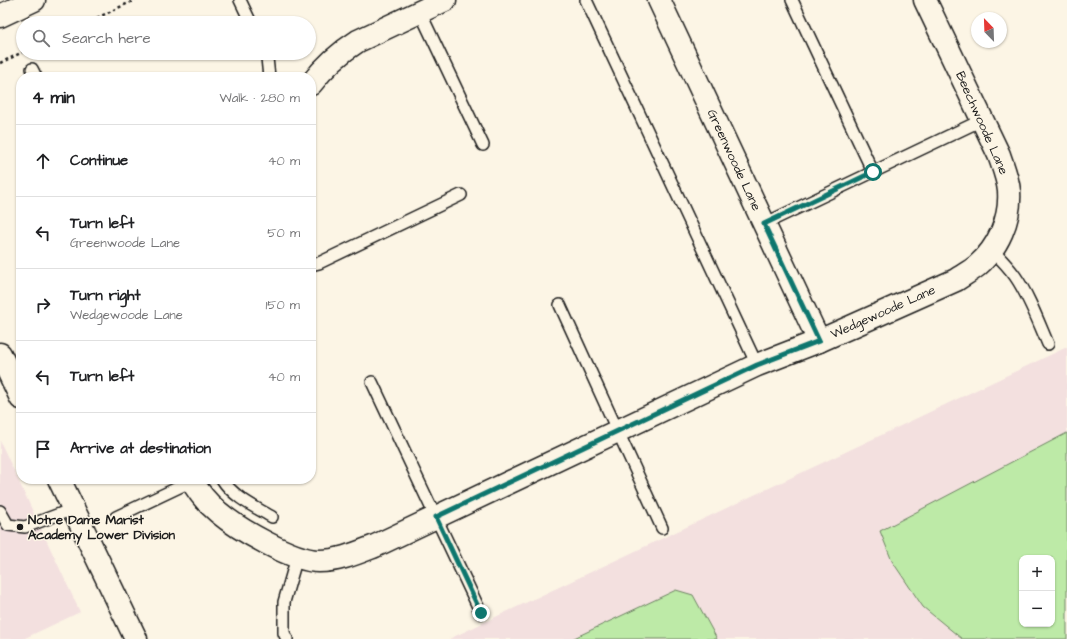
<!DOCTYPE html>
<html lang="en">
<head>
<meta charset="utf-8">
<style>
  body { margin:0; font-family:"Architects Daughter",sans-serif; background:#f2f2f2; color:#202124 }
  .controls { position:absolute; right:12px; bottom:12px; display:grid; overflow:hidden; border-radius:8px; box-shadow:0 1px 3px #0004 }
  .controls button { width:36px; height:36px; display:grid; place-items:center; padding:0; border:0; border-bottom:1px solid #e0e0e0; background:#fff; color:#202124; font:20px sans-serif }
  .compass { position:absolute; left:971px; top:12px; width:36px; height:36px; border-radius:50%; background:#fff; box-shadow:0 1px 3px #0004; rotate:337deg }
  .stop { position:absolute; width:12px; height:12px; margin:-9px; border:3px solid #0f766e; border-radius:50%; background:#fff }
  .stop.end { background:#0f766e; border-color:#fff; box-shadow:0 1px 4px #0008 }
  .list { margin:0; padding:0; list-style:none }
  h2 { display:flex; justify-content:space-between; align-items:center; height:52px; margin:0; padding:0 16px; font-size:17px }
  h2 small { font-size:13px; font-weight:400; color:#757577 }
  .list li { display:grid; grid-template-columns:26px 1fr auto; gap:12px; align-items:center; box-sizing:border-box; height:72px; padding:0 16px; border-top:1px solid #e0e0e0 }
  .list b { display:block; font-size:15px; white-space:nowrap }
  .list p { margin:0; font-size:13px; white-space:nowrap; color:#757577 }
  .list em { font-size:13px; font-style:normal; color:#757577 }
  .icon { flex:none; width:22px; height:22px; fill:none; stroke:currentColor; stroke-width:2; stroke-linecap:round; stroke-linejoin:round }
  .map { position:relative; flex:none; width:1067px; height:639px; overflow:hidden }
  .search { position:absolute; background:#fff; box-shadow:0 1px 3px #0004; left:16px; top:16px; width:300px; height:44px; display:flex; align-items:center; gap:10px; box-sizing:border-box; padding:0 14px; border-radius:22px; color:#757577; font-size:15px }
  .panel { position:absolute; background:#fff; box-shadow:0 1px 3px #0004; left:16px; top:72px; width:300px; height:412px; border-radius:16px }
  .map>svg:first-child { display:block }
</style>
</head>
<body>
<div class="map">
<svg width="1067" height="639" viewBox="0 0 1067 639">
  <rect width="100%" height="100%" fill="#fcf5e5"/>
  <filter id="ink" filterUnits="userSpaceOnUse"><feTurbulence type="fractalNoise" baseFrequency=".025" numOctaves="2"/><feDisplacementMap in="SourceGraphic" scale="8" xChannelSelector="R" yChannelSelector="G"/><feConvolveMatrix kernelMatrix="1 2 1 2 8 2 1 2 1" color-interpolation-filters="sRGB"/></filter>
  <g filter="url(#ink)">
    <g fill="#f3e0df" fill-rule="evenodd">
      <path d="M1067 347V639H449L875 438ZM1022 558H1052V624H1022Z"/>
      <path d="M0 441 80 612 23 639H0Z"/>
    </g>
    <g fill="#bdeaa7" stroke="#6c8362" fill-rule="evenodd">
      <path d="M1067 433V639H962L923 607 892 561 880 531ZM1022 558H1052V624H1022Z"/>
      <path d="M676 590 693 595 717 639H572Z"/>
    </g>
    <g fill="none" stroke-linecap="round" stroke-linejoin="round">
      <defs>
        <g id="lane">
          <path d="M240 0 251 23"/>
          <path d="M586 0 757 365"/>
          <path d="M792 0 873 172"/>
          <path d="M420 12 483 145"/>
          <path d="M265 53 267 58 269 77"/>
          <path d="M32 69 36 77"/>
          <path d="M764 224 982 120"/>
          <path d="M992 250C1000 258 1008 266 1015 276 1029 296 1038 321 1048 344"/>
          <path d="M311 265 319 263 461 195"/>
          <path d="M560 305 662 528"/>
          <path d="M372 382 481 613"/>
          <path d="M222 479C233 497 255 507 272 517"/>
          <path d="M0 511 8 525 25 527 73 509"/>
          <path d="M116 517 192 481"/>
          <path d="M287 639 284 633V602L297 557"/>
        </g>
        <g id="street">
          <path d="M659 0 819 341"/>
          <path d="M311 84C324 67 339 53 358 41L445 0"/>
          <path d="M191 479C198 492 207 503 218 512 238 529 293 561 319 561 339 561 357 553 375 546L757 365 819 341 956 280C963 275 971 271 977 266 998 248 1011 219 1009 191 1008 179 1003 167 999 155L925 0"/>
        </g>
        <g id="secondary">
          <path d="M0 16 34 0"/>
          <path d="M0 354 21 398"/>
          <path d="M59 479 136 639"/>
        </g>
      </defs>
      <use href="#lane" stroke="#1c1c1c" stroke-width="14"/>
      <use href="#street" stroke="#1c1c1c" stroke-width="25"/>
      <use href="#secondary" stroke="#1c1c1c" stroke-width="25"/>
      <g stroke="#1c1c1c" stroke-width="2.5" stroke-dasharray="3 3" stroke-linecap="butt">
        <path d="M86 23 135 0"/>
        <path d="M0 63 23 52"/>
      </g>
      <use href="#lane" stroke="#fcf5e5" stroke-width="11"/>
      <use href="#street" stroke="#fcf5e5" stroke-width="22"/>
      <use href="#secondary" stroke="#fcf5e5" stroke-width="22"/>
    </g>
  </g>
  <g fill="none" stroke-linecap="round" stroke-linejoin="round" filter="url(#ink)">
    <path stroke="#0f766e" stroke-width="5" d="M481 613 436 517 757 365 819 341 764 224 873 172"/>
  </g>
  <circle fill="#1c1c1c" stroke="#fcf5e5" stroke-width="1.5" cx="20" cy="527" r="4"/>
  <g text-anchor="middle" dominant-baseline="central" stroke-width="3" stroke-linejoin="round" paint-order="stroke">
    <g font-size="13" fill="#1c1c1c" stroke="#fcf5e5">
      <text transform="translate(982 123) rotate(66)">Beechwoode Lane</text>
      <text transform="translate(734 160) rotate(65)">Greenwoode Lane</text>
      <text transform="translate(883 312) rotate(-24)">Wedgewoode Lane</text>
    </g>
    <g font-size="13" font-weight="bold" fill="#1c1c1c" stroke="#fcf5e5" text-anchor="start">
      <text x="28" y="520">Notre Dame Marist<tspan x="28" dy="15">Academy Lower Division</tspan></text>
    </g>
  </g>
</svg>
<div class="controls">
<button>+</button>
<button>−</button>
</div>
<svg class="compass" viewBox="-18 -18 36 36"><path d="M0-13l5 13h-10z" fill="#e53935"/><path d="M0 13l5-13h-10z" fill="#757577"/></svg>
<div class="stop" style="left:873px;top:172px"></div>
<div class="stop end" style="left:481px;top:613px"></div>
<div class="search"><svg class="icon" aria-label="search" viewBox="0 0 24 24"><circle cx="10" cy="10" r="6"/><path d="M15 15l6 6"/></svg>Search here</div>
<section class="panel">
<h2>4 min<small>Walk · 280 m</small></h2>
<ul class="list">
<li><svg class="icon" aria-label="ahead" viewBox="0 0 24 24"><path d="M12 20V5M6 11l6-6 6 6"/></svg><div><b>Continue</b></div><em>40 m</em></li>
<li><svg class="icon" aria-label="left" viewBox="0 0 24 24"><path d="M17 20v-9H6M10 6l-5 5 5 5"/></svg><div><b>Turn left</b><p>Greenwoode Lane</p></div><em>50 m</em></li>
<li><svg class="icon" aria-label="right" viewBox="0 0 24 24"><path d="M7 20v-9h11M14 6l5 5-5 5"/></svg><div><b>Turn right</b><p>Wedgewoode Lane</p></div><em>150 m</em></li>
<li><svg class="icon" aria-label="left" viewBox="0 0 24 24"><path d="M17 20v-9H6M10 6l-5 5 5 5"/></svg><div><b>Turn left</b></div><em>40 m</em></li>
<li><svg class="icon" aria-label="arrive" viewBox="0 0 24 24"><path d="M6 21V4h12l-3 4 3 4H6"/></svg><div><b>Arrive at destination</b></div></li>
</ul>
</section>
</div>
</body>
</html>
